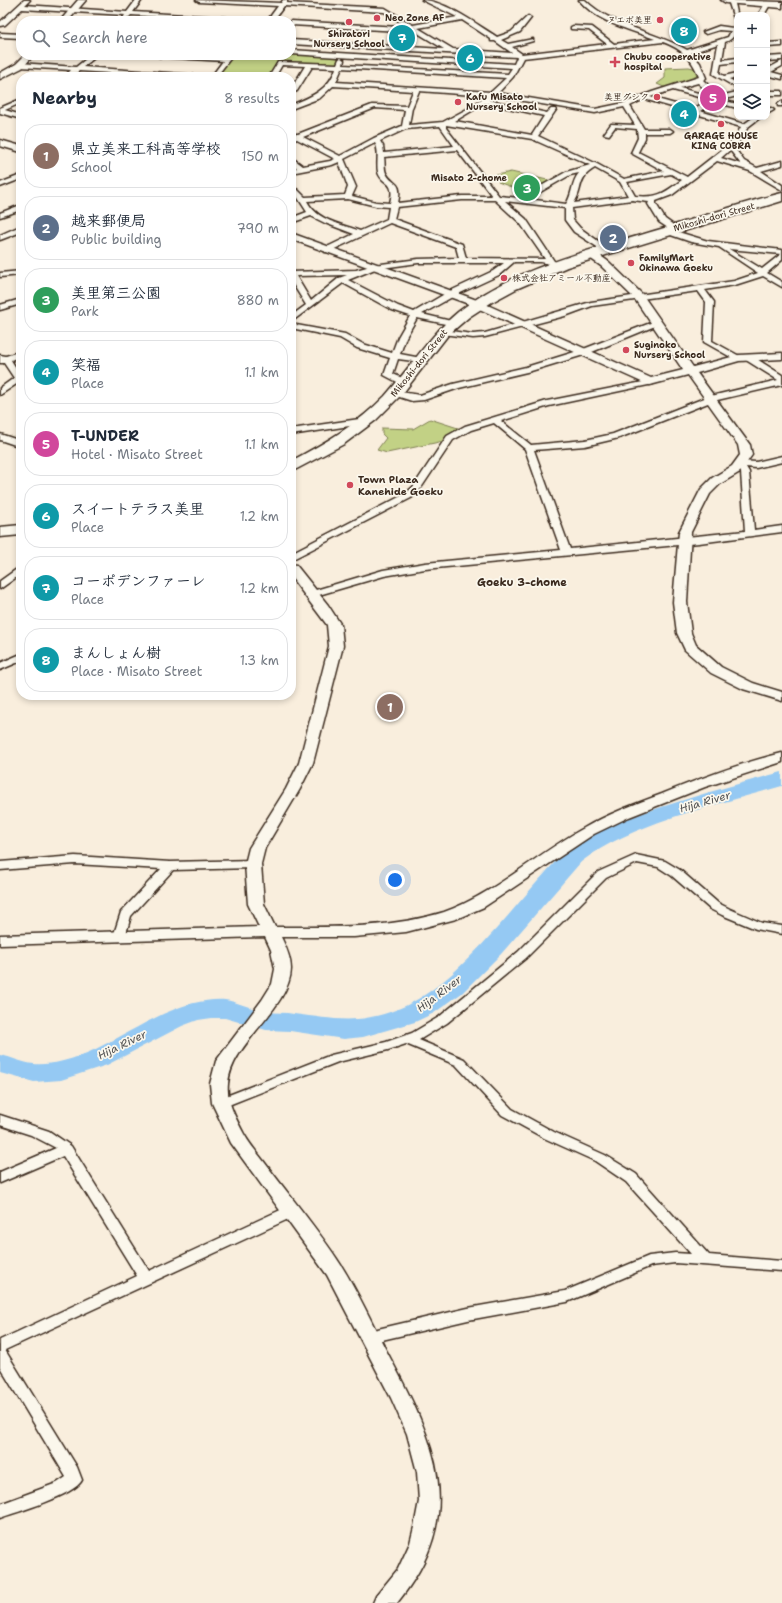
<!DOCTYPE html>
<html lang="en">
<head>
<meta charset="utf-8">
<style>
  body { margin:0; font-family:"Shantell Sans","Klee One",sans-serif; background:#f6f6f7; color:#1f2937 }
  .controls { position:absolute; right:12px; top:12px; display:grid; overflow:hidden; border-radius:8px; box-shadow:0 2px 6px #0003 }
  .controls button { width:36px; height:36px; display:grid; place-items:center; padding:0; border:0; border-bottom:1px solid #e0e1e3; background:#fff; color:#1f2937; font:20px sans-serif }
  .you { position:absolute; left:395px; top:880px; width:14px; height:14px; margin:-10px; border:3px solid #fff; border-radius:50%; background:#1a73e8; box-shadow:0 0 0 6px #1a73e833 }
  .badge { display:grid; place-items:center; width:26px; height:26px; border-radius:50%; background:#db2777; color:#fff; font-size:13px; font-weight:700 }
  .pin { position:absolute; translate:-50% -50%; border:2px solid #fff; box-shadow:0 1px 4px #0006 }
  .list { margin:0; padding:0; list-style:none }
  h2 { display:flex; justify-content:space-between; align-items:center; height:52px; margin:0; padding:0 16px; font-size:17px }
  h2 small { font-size:13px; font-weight:400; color:#747a83 }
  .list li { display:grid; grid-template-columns:26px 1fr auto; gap:12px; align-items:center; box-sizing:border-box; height:64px; margin:0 8px 8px; padding:0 8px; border:1px solid #e0e1e3; border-radius:16px }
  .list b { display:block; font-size:15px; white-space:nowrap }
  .list p { margin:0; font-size:13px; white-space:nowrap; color:#747a83 }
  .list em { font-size:13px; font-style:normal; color:#747a83 }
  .icon { flex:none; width:22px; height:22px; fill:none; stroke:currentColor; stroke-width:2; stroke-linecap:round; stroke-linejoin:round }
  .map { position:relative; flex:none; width:782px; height:1603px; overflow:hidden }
  .search { position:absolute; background:#fff; box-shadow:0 2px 6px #0003; left:16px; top:16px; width:280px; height:44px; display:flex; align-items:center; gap:10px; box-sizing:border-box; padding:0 14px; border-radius:16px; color:#747a83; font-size:15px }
  .panel { position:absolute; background:#fff; box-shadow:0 2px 6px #0003; left:16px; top:72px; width:280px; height:628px; border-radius:16px }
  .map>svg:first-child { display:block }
</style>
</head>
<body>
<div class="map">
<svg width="782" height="1603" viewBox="0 0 782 1603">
  <rect width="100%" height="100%" fill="#f9eedd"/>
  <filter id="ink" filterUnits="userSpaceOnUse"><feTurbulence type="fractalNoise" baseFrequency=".025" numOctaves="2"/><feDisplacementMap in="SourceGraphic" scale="8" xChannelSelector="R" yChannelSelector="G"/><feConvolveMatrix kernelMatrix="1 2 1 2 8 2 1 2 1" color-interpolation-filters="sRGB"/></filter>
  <g filter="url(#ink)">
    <g fill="#c2d185" stroke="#7e7e52">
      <path d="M291 52 342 55 339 66 281 63 272 77H211L230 55H291Z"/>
      <path d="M689 67 697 69 699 77 666 88 657 84 665 78V68Z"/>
      <path d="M511 172 552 181 530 194 498 182 500 179 496 175Z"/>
      <path d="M430 419 461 429 444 441 387 453 377 450 386 438 382 434V428L413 429Z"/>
    </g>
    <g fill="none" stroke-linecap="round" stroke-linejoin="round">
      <path fill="#95c9f3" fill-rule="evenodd" d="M782 772V786C718 805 635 821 581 862L501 954 462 993 434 1013 415 1022 363 1037 344 1039 290 1031 266 1030 225 1018H212L198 1020 182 1026 107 1065 61 1080 34 1082 0 1073V1055C11 1057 23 1063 34 1064 87 1068 142 1015 194 1003 204 1001 215 999 225 1000 239 1002 253 1010 267 1012 276 1013 285 1012 294 1014 335 1019 357 1025 398 1009 450 989 500 924 537 882 547 872 556 859 567 850 590 831 619 822 646 812 691 797 736 784 782 772Z"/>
    </g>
    <path fill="#f0c8a0" stroke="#3b2a1e" d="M678 25 691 26 690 36 677 35Z"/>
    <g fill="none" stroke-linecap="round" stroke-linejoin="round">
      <defs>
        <g id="street">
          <path d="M24 0H30L25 5 127 12 136 0H142L133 12 254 19 257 21H224L131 15 125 21 122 19 125 15 22 9 5 25 0 26V22Z"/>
          <path d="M196 0 281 3 283 0H287V3L385 8 413 25 457 17 422 0C444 0 478 25 497 37L511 32 528 16 531 18 520 32 501 40 508 44 533 39V41L512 47 522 54 607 44 589 30 571 29V27L573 26 592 27 614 44 655 39C629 29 598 23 579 0H585C612 27 655 31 687 50L728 37 731 31 719 30 706 34 703 32 719 26 733 28 736 25 728 0H734C738 14 743 36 725 42L722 60 737 58V62L721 64 719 73 724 76 737 73V77L729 79 737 83V88L713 74 718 44 691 53 700 63 706 78 703 80 720 96 737 92V96L722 100 737 104V108L715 102 700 111 744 124 754 117H761L748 127 739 142 734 147 744 161 757 168 782 161V165L761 171 782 185V190L750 171 717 161 672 195 656 201V204L665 219 679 229 675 231 708 241 782 250V260L767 273 782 282V287L763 276 735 285 705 290 714 302 712 341 743 358 742 360H736L704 342 706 302 698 291 592 306 565 316 485 337 473 338 443 334 439 332 443 330 473 334 485 333 591 302 734 281 758 273 719 247 691 242 665 233V229L671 230 659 222 648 204 649 202 632 200 572 208 573 220 580 228 608 248 609 250 605 252 574 232 565 220V208L505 201 526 219 554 261 558 263 554 265 541 262H514L499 275 454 296 422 314 455 322V326L417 318 406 337 400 354 421 358 425 360 421 362 398 359 393 374 407 380V384H401L384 375 390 358 357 348 340 338 291 328V324L345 334 363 344 392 353 398 337 410 316 392 310 343 283 291 322V316L306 305 291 281V272L356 270 374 265 418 259 459 258 456 247 390 223 328 252H325V248L354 234 325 223 311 216 291 223V218L307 212 298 198 291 191V186L298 190 305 197 345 195 348 187 339 162 332 165 291 173V169L297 168 291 163V157L303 166 330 161 335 159 297 139 291 141 293 134H298L372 105 407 106 413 91 333 86 320 98 291 109V105C311 97 329 90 336 68L312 67 297 91 291 93V89L305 66 282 65 275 77H269L278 62 337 64 339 59 341 58 344 60 343 65 508 74 512 68 291 54V50L514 64 517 57 291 44V40L444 49 411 29 400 31 291 25V21L400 27 407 26 384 12 284 6 273 21H267L278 6 199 2ZM462 20 491 39V41H495L512 53 453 49 418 28ZM663 42C682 49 692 58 699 77L652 92 624 103 595 109 498 93 513 77 523 58ZM342 68 506 78 491 92 336 82ZM698 83 713 97 680 88ZM673 90 709 100 693 109 650 97ZM419 91 487 96 467 109 443 122 409 125 412 108ZM494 96 595 113 624 107 635 125 611 124 604 134 609 135 615 127 637 129 638 138 631 153 664 171 624 179 597 164 538 136 556 110 555 109H551L547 113 489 100ZM644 99 741 127 733 141 687 177 638 152 645 138V133H670L673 131 670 129H644L630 106ZM485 103 544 116 532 135 455 121ZM375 108 405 110 402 126 374 138 340 156 303 137ZM446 125 532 139 590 165 566 172 520 198 499 196 446 128ZM440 126 454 146 384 153 383 146 380 141 406 129ZM375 143C380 151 376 162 378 172 382 186 396 179 390 203L376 202 352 196 356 187 344 159ZM457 150 492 196H462L398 203C403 179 392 186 386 173 384 169 385 161 384 157ZM730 150 740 163 741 164 721 158ZM595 168 620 182 628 196 574 203C584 188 576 179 595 168ZM579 173C571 182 573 194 566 204L528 199 570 175ZM671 174 682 180C663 194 658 198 635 196L627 182ZM348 199 376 206 389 207 387 219 360 231C342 224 317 221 307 201ZM462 200H495L520 223 545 259 466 258 462 244 394 219 397 207ZM729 249 781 254 762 269ZM418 263H504L493 271 448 292 414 312 398 306 348 280 375 269ZM347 275 339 278 311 301 296 276Z"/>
          <path d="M766 2 771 3 764 15H758Z"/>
          <path d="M0 33 21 34V38L0 37Z"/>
          <path d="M782 42V46L767 47V43Z"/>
          <path d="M91 55H98L83 67 196 75 199 77H168L79 71 71 77H64L71 70 20 67 17 65 20 63 76 67Z"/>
          <path d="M156 55 225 57 227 55H233L216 77H208L214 73 223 61 159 57Z"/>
          <path d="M782 56V60L767 61V57Z"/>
          <path d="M782 61V66L771 72 782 75V79L767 75V69Z"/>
          <rect x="767" y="91" width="15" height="4"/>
          <path d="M21 99V103L5 110 21 115V119L0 113V108Z"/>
          <path d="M782 101V106H778V104Z"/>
          <path d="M767 109 771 108 774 110 767 114Z"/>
          <path d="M21 175V179L0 187V183Z"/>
          <path d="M18 206H21V210L0 217V213Z"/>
          <path d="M18 227H21V232L0 240V235Z"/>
          <path d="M21 271V275L0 277V273Z"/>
          <path d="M21 299V304L0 310V305Z"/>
          <path d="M653 322 660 324 587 354 531 371 459 388 424 400 412 401 390 394 394 391 420 395 453 384 526 367 581 350Z"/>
          <path d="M21 351V356L11 360 21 376V381L0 395V388L14 378 4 363H0V355L6 356Z"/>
          <path d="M746 356H752L782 375V385L713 401 619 438 585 446 534 450 570 549 745 531 741 472 735 464 739 461 756 462 782 456V462L756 468 746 467 749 472 754 530 782 526V532L699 543 425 569 384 576 312 597 307 594 309 592 383 570 425 563 561 550 525 449 494 423 471 430 453 440 419 491 411 498 291 560V553L405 494 413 487 447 436 465 426 547 401 653 380V384L549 406 501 421 531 445 585 440 613 434 707 397 778 380 746 360Z"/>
          <path d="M366 418 369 419V423L291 435V429Z"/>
          <path d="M0 434 21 441V447L0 440Z"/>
          <path d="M21 566V574L0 589V581Z"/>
          <path d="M21 654V661L0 670V663Z"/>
          <path d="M636 855 665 861 680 870 718 903 730 909 762 923 782 926V934L756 929 722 915 710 909 672 876 658 867 637 863 606 878 526 958 447 1023 419 1040 464 1059 512 1109 554 1132 605 1155 636 1174 709 1255 782 1261V1271L675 1263 651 1266 567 1302 468 1320 369 1343 364 1341 362 1337 364 1333 369 1331 468 1308 565 1291 649 1256 675 1253 691 1254 626 1182 595 1161 544 1138 502 1115 456 1065 406 1044 388 1050 338 1062 226 1106H216L215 1103 216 1100 331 1055 386 1042 412 1033 439 1017 518 952 598 872Z"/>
          <path d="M75 856 170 862 253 860 259 864 253 868 173 870 131 916 125 937 119 941 113 937 121 912 161 869 75 864 0 870V862Z"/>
          <path d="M0 1115 49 1131 71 1146 149 1271 287 1207 292 1206 297 1207 299 1211 297 1215 5 1350 77 1467 82 1480C75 1495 17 1512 0 1518V1504L57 1483 66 1477 0 1367V1340L137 1276 63 1156 0 1183V1172L56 1148 31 1135 0 1125Z"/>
        </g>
        <g id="secondary">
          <path d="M78 0H86L68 21H60Z"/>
          <path d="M25 55H34L22 68 0 79V73L16 64Z"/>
          <path d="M0 140 21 146V152L0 146Z"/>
          <path d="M291 233 474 299 651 378 683 370 634 298 601 266 587 256 586 254 587 252H595L609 262 642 294 693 367 739 355 782 353V359L739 361 697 373 750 445 752 455 740 472 720 484 710 494 691 532 687 602 691 633 696 645 721 667 753 683 782 692V701L743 689 711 673 685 650 677 633 673 602 679 532 701 489 712 478 732 466 740 455 738 445 688 375 650 385 646 384 466 303 291 239Z"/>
          <path d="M291 564 296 565 328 605 341 625 343 646 313 763 300 789 265 848 261 864 264 904 275 927C332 927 389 929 444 912 493 895 538 853 584 828 608 814 635 804 662 794 701 778 741 763 782 753V762L705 787 629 817 594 834 484 907 456 919 406 932 354 937H281C286 947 291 958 291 969 290 1008 231 1043 228 1084 226 1101 236 1119 244 1134 250 1145 260 1156 268 1167 292 1199 319 1231 341 1265 358 1292 372 1323 387 1352 435 1442 470 1513 397 1603H373L376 1596 398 1569 410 1543 414 1527 419 1501 417 1472 407 1434 391 1398 327 1275 231 1143 212 1103 210 1084 216 1061 262 1000 272 984 275 969 271 950 265 937 0 945V935L259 927 248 904 245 864 249 848 286 789 299 763 329 646 327 625 291 577Z"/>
        </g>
        <path id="primary" d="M721 0 782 2V8L726 3Z"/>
        <g id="highway">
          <path d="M782 193V201L567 267 516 289 492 302 469 317 448 335 403 393 376 420 344 444 291 472V461C325 443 358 424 385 396 410 368 429 336 458 312 515 267 592 250 661 229 701 217 741 203 782 193Z"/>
          <path d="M21 525V535L0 537V527Z"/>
        </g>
      </defs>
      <use href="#street" stroke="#3b2a1e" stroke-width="3"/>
      <use href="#secondary" stroke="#3b2a1e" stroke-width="3"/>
      <use href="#primary" stroke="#3b2a1e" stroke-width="3"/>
      <use href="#highway" stroke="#3b2a1e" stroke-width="3"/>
      <use href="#street" fill="#fbf7ec" fill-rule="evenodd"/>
      <use href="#secondary" fill="#fbf7ec" fill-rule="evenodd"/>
      <use href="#primary" fill="#fbf7ec" fill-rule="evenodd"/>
      <use href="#highway" fill="#fbf7ec" fill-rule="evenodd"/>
    </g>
  </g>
  <g fill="#d1495b" stroke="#fbf7ec" stroke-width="1.5">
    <circle cx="377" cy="18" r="4"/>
    <circle cx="660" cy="20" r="4"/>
    <circle cx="349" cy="22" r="4"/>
    <path d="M613 56h4v4h4v4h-4v4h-4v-4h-4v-4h4z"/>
    <circle cx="657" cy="97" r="4"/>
    <circle cx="458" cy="102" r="4"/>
    <circle cx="721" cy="124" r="4"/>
    <circle cx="631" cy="263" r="4"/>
    <circle cx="504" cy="278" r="4"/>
    <circle cx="626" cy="350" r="4"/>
    <circle cx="350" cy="485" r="4"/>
  </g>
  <g text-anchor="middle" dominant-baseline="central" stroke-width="3.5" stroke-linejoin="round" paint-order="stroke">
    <g font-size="9" font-weight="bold" fill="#3b2a1e" stroke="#fbf7ec" text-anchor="start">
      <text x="385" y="18">Neo Zone AF</text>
      <text x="652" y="20" text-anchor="end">ヌエボ美里</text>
      <text x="349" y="34" text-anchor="middle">Shiratori<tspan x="349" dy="10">Nursery School</tspan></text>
      <text x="624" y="57">Chubu cooperative<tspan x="624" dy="10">hospital</tspan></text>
      <text x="466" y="97">Kafu Misato<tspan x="466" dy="10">Nursery School</tspan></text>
      <text x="649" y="97" text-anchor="end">美里グシク</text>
      <text x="721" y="136" text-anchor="middle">GARAGE HOUSE<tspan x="721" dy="10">KING COBRA</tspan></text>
      <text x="639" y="258">FamilyMart<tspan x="639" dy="10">Okinawa Goeku</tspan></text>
      <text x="512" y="278">株式会社アミール不動産</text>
      <text x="634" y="345">Suginoko<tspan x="634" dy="10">Nursery School</tspan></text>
    </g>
    <g font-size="9" font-weight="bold" fill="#3b2a1e" stroke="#fbf7ec">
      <text x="469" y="178">Misato 2-chome</text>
    </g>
    <g font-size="9" fill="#3b2a1e" stroke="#fbf7ec">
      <text transform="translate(714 217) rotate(-16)">Mikoshi-dori Street</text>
      <text transform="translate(419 363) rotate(-51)">Mikoshi-dori Street</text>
    </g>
    <g font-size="10" font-weight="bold" fill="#3b2a1e" stroke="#fbf7ec" text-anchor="start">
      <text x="358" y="479">Town Plaza<tspan x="358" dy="12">Kanehide Goeku</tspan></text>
    </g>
    <g font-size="11" font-weight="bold" fill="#3b2a1e" stroke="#fbf7ec">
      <text x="522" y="582">Goeku 3-chome</text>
    </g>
    <g font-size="11" font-style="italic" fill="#525253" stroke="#fbf7ec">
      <text transform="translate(705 802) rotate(-16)">Hija River</text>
      <text transform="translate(439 994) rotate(-37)">Hija River</text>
      <text transform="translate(122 1045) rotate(-26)">Hija River</text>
    </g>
  </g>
</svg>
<div class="controls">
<button>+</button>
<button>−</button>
<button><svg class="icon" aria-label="layers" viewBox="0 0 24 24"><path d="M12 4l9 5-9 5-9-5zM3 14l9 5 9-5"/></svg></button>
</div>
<div class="you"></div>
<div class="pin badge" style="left:390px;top:707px;background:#8d6e63">1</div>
<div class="pin badge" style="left:613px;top:238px;background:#5c6f8a">2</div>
<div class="pin badge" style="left:527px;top:188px;background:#2e9e5b">3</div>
<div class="pin badge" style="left:684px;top:114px;background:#0f9aa8">4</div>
<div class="pin badge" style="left:713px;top:98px;background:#d1479c">5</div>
<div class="pin badge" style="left:470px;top:58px;background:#0f9aa8">6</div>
<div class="pin badge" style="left:402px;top:38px;background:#0f9aa8">7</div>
<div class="pin badge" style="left:684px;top:31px;background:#0f9aa8">8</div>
<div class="search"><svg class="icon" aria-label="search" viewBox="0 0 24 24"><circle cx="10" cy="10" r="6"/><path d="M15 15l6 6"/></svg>Search here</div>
<section class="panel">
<h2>Nearby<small>8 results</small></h2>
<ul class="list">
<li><span class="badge" style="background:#8d6e63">1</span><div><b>県立美来工科高等学校</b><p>School</p></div><em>150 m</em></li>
<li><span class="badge" style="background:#5c6f8a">2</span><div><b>越来郵便局</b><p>Public building</p></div><em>790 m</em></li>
<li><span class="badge" style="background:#2e9e5b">3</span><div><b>美里第三公園</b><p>Park</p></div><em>880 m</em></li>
<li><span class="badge" style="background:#0f9aa8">4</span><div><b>笑福</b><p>Place</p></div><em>1.1 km</em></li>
<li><span class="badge" style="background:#d1479c">5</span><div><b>T-UNDER</b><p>Hotel · Misato Street</p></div><em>1.1 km</em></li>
<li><span class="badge" style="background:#0f9aa8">6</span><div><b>スイートテラス美里</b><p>Place</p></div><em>1.2 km</em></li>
<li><span class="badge" style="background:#0f9aa8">7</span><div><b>コーポデンファーレ</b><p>Place</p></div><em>1.2 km</em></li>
<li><span class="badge" style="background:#0f9aa8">8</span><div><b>まんしょん樹</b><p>Place · Misato Street</p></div><em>1.3 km</em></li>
</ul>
</section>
</div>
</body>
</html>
